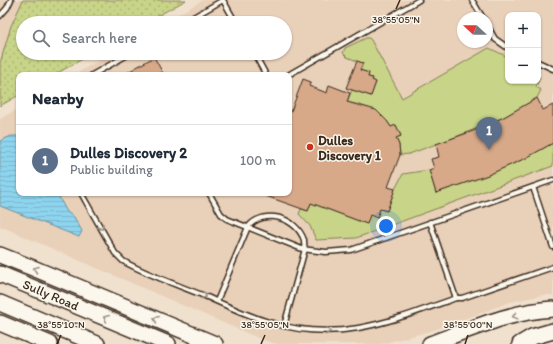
<!DOCTYPE html>
<html lang="en">
<head>
<meta charset="utf-8">
<style>
  body { margin:0; font-family:Itim,sans-serif; background:#f6f6f7; color:#1f2937 }
  .controls { position:absolute; right:12px; top:12px; display:grid; overflow:hidden; border-radius:8px; box-shadow:0 1px 3px #0004 }
  .controls button { width:36px; height:36px; display:grid; place-items:center; padding:0; border:0; border-bottom:1px solid #e0e1e3; background:#fff; color:#1f2937; font:20px sans-serif }
  .compass { position:absolute; left:457px; top:12px; width:36px; height:36px; border-radius:50%; background:#fff; box-shadow:0 1px 3px #0004; rotate:292deg }
  .you { position:absolute; left:386px; top:226px; width:14px; height:14px; margin:-10px; border:3px solid #fff; border-radius:50%; background:#1a73e8; box-shadow:0 0 0 6px #1a73e833 }
  .badge { display:grid; place-items:center; width:26px; height:26px; border-radius:50%; background:#db2777; color:#fff; font-size:13px; font-weight:700 }
  .pin { position:absolute; translate:-50% -33px; filter:drop-shadow(0 1px 2px #0008) }
  .pin::after { content:''; position:absolute; top:21px; width:14px; height:12px; background:inherit; clip-path:polygon(0 0,100% 0,50% 100%) }
  .list { margin:0; padding:0; list-style:none }
  h2 { display:flex; justify-content:space-between; align-items:center; height:52px; margin:0; padding:0 16px; font-size:17px }
  h2 small { font-size:13px; font-weight:400; color:#747a83 }
  .list li { display:grid; grid-template-columns:26px 1fr auto; gap:12px; align-items:center; box-sizing:border-box; height:72px; padding:0 16px; border-top:1px solid #e0e1e3 }
  .list b { display:block; font-size:15px; white-space:nowrap }
  .list p { margin:0; font-size:13px; white-space:nowrap; color:#747a83 }
  .list em { font-size:13px; font-style:normal; color:#747a83 }
  .icon { flex:none; width:22px; height:22px; fill:none; stroke:currentColor; stroke-width:2; stroke-linecap:round; stroke-linejoin:round }
  .map { position:relative; flex:none; width:553px; height:344px; overflow:hidden }
  .search { position:absolute; background:#fff; box-shadow:0 1px 3px #0004; left:16px; top:16px; width:276px; height:44px; display:flex; align-items:center; gap:10px; box-sizing:border-box; padding:0 14px; border-radius:22px; color:#747a83; font-size:15px }
  .panel { position:absolute; background:#fff; box-shadow:0 1px 3px #0004; left:16px; top:72px; width:276px; height:124px; border-radius:8px }
  .map>svg:first-child { display:block }
</style>
</head>
<body>
<div class="map">
<svg width="553" height="344" viewBox="0 0 553 344">
  <defs>
    <pattern id="park-dots" width="8" height="8" patternUnits="userSpaceOnUse"><rect width="8" height="8" fill="#c8d488"/><path d="M2 2h.1M6 6h.1" fill="none" stroke="#adb675" stroke-width="1.8" stroke-linecap="round"/></pattern>
    <pattern id="water-rules" width="6" height="5" patternUnits="userSpaceOnUse"><rect width="6" height="5" fill="#8dd4ee"/><path d="M0 2.5h6" fill="none" stroke="#7bb6cc"/></pattern>
  </defs>
  <rect width="100%" height="100%" fill="#f0e0ce"/>
  <filter id="ink" filterUnits="userSpaceOnUse"><feTurbulence type="fractalNoise" baseFrequency=".025" numOctaves="2"/><feDisplacementMap in="SourceGraphic" scale="8" xChannelSelector="R" yChannelSelector="G"/><feConvolveMatrix kernelMatrix="1 2 1 2 8 2 1 2 1" color-interpolation-filters="sRGB"/></filter>
  <g filter="url(#ink)">
    <g fill="#e8d0b9" fill-rule="evenodd">
      <path d="M0 0H23L11 26 0 63Z"/>
      <path d="M203 0H553V295H543L510 302 434 330 381 344H277L263 340 0 226V119L19 108V193H289V75H74L111 53H285V23H163ZM508 15H538V81H508ZM463 18H487V42H463Z"/>
    </g>
    <g fill="#c8d488" stroke="#827f53">
      <path d="M366 38H369L371 40 402 98 489 48 508 57V81H538V76L540 77 536 87 541 90 537 98 504 117 458 136 409 154 400 155 399 145 396 138 401 136 396 125 391 127C380 109 366 107 347 102L352 90 371 96 376 82 372 80 373 78 368 77 369 73 360 70 362 63 347 57 343 53 345 48Z"/>
      <path d="M553 143V166L356 238 316 240 310 226 299 214 301 209 308 211 311 203 367 224 370 215 377 217 380 209 387 211 395 189 403 174 429 170 436 193 488 175 526 158Z"/>
    </g>
    <path fill="url(#park-dots)" stroke="#827f53" d="M23 0H186L145 23H23V53H93L54 75H19V95L0 106V63L11 26Z"/>
    <path fill="url(#water-rules)" stroke="#6c909b" d="M11 136H19V193H59L60 199 67 212 74 217 82 231 79 237 0 206V141Z"/>
    <g fill="#d7a989" stroke="#3b2a1e">
      <path d="M154 57 164 75H123Z"/>
      <path d="M357 61 363 63 360 70 369 73 368 77 373 78 372 80 376 82 371 96 346 88Z"/>
      <path d="M303 79 311 82 309 86 327 93 329 85 350 93 347 102 376 110 387 121 391 127 396 125 401 136 396 138 399 145 400 155 388 187 395 189 387 211 380 209 377 218 370 215 367 224 311 203 308 211 260 194 289 193V110L291 111Z"/>
      <path d="M537 98 543 110 553 105V143L526 158 488 175 436 193 429 170 434 168 431 159 439 157 436 144 473 131 504 117Z"/>
    </g>
    <g fill="none" stroke-linecap="round" stroke-linejoin="round">
      <defs>
        <g id="lane">
          <path d="M223 0 236 23"/>
          <path d="M472 0 483 18"/>
          <path d="M0 16 7 8 11 0"/>
          <path d="M183 23 223 0"/>
          <path d="M487 25 495 39 508 48"/>
          <path d="M254 53 266 75"/>
          <path d="M538 62 553 69"/>
          <path d="M92 75 131 53"/>
          <path d="M288 75 419 0"/>
          <path d="M533 187 553 247"/>
          <path d="M81 193 115 253 123 261C147 275 181 286 207 297 227 306 248 316 269 322 339 344 391 321 456 298H462L553 267"/>
          <path d="M209 193 221 214 227 219 302 249 326 252 351 250 553 180"/>
          <path d="M430 222 456 298"/>
          <path d="M217 301 248 227C264 208 296 217 304 240 304 243 304 246 305 249L284 326"/>
        </g>
        <g id="highway">
          <path d="M0 255 33 268 215 344"/>
          <path d="M0 274 168 344"/>
          <path d="M0 303 97 344"/>
          <path d="M0 323 50 344"/>
          <path d="M430 344C469 330 511 311 553 309"/>
          <path d="M520 344 532 337 553 331"/>
        </g>
      </defs>
      <use href="#lane" stroke="#3b2a1e" stroke-width="7"/>
      <use href="#highway" stroke="#3b2a1e" stroke-width="18"/>
      <use href="#lane" stroke="#fbf7ec" stroke-width="4"/>
      <use href="#highway" stroke="#fbf7ec" stroke-width="15"/>
    </g>
    <defs><path id="oneway-chevron" d="M-2-3.5L2.5 0L-2 3.5" fill="none" stroke-width="1.6" stroke-linecap="round" stroke-linejoin="round"/></defs>
    <g stroke="#9b9085">
      <use href="#oneway-chevron" transform="translate(101 227) rotate(60)"/>
      <use href="#oneway-chevron" transform="translate(36 269) rotate(-158)"/>
      <use href="#oneway-chevron" transform="translate(204 296) rotate(23)"/>
      <use href="#oneway-chevron" transform="translate(515 316) rotate(165)"/>
      <use href="#oneway-chevron" transform="translate(106 318) rotate(-157)"/>
      <use href="#oneway-chevron" transform="translate(156 319) rotate(-157)"/>
      <use href="#oneway-chevron" transform="translate(328 331) rotate(-1)"/>
    </g>
  </g>
  <path fill="none" stroke="#3b2a1e" stroke-width="1.5" d="M396 9 400 0M57 344 61 335M261 344 265 335M465 344 468 335"/>
  <circle fill="#c8321e" stroke="#fbf7ec" stroke-width="1.5" cx="310" cy="147" r="4"/>
  <g text-anchor="middle" dominant-baseline="central" stroke-width="3" stroke-linejoin="round" paint-order="stroke">
    <g font-size="13" font-weight="bold" fill="#3b2a1e" stroke="#fbf7ec" text-anchor="start">
      <text x="318" y="140">Dulles<tspan x="318" dy="15">Discovery 1</tspan></text>
    </g>
    <g font-size="13" fill="#3b2a1e" stroke="#fbf7ec">
      <text transform="translate(51 295) rotate(23)">Sully Road</text>
    </g>
  </g>
  <g font-size="10" text-anchor="middle" fill="#3b2a1e" stroke="#fbf7ec" stroke-width="3" stroke-linejoin="round" paint-order="stroke">
    <text x="396" y="23">38°55'05"N</text>
    <text x="61" y="328">38°55'10"N</text>
    <text x="265" y="328">38°55'05"N</text>
    <text x="468" y="328">38°55'00"N</text>
  </g>
</svg>
<div class="controls">
<button>+</button>
<button>−</button>
</div>
<svg class="compass" viewBox="-18 -18 36 36"><path d="M0-13l5 13h-10z" fill="#e53935"/><path d="M0 13l5-13h-10z" fill="#747a83"/></svg>
<div class="you"></div>
<div class="pin badge" style="left:489px;top:150px;background:#5c6f8a">1</div>
<div class="search"><svg class="icon" aria-label="search" viewBox="0 0 24 24"><circle cx="10" cy="10" r="6"/><path d="M15 15l6 6"/></svg>Search here</div>
<section class="panel">
<h2>Nearby<small></small></h2>
<ul class="list">
<li><span class="badge" style="background:#5c6f8a">1</span><div><b>Dulles Discovery 2</b><p>Public building</p></div><em>100 m</em></li>
</ul>
</section>
</div>
</body>
</html>
